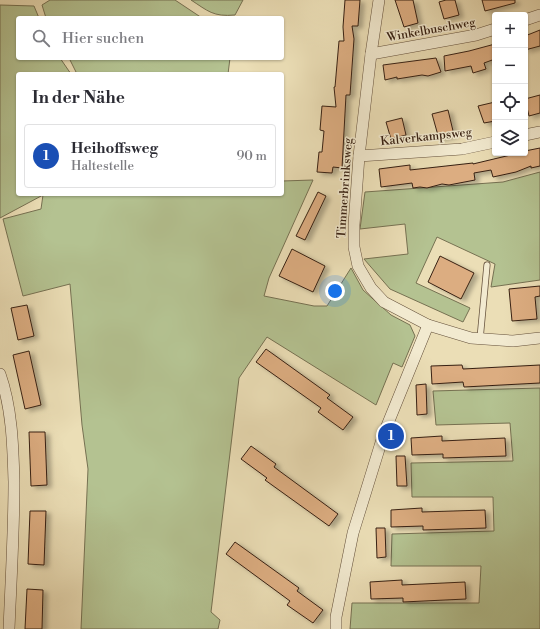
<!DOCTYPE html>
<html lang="de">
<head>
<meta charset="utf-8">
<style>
  body { margin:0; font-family:"Libre Bodoni",serif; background:#f7f7f7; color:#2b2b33 }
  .controls { position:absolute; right:12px; top:12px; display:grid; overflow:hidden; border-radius:4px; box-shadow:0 1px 3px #0004 }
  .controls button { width:36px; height:36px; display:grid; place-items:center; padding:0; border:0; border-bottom:1px solid #e1e1e2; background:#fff; color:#2b2b33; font:20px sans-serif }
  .you { position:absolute; left:335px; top:291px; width:14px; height:14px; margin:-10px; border:3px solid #fff; border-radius:50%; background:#1a73e8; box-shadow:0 0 0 6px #1a73e833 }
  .badge { display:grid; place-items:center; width:26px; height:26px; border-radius:50%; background:#db2777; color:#fff; font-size:13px; font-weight:700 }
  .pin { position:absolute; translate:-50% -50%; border:2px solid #fff; box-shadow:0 1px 4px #0006 }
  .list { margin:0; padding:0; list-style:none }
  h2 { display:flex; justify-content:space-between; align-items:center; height:52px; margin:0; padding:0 16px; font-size:17px }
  h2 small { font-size:13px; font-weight:400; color:#7c7c81 }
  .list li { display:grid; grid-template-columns:26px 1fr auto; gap:12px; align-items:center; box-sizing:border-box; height:64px; margin:0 8px 8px; padding:0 8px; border:1px solid #e1e1e2; border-radius:4px }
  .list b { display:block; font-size:15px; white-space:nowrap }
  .list p { margin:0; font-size:13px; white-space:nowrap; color:#7c7c81 }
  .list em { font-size:13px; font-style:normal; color:#7c7c81 }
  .icon { flex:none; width:22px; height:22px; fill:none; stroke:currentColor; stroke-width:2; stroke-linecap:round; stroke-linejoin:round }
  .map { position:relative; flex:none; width:540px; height:629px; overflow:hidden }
  .search { position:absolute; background:#fff; box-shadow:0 1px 3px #0004; left:16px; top:16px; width:268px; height:44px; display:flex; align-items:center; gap:10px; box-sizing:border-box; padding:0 14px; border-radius:4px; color:#7c7c81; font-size:15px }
  .panel { position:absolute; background:#fff; box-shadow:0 1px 3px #0004; left:16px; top:72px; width:268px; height:124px; border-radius:4px }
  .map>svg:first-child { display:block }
</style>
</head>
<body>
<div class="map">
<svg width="540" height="629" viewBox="0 0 540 629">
  <defs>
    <filter id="shadow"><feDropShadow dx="4.5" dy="2.5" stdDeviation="2" flood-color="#0004"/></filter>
  </defs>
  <rect width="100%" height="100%" fill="#ebdeb6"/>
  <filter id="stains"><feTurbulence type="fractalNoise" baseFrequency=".005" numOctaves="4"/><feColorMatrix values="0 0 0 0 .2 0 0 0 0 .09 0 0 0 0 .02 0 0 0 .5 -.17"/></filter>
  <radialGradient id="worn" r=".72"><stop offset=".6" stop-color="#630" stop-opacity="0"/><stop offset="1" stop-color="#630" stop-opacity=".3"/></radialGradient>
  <g fill="#b4c291" stroke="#767152">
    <path d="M50 0H175L202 18H46L42 5Z"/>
    <path d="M191 0H243L235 15C213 17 208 11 191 0Z"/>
    <path d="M0 5 34 6 39 18H18V58H60L71 74H18V194H282V181L313 180 269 278 264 296 314 306H327L351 268 363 290 391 315 410 325 415 336 402 367 393 363 376 405 267 337 239 378 211 612 220 620 218 629H81L88 469 82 425 70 284 23 296 3 219 41 209 43 195 0 218Z"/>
    <path d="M69 58H230L228 74H77Z"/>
    <path d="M540 172V280L491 287 495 264 437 237 416 283 470 308 463 322 390 289 364 259 408 254 405 224 360 229 365 192 503 182Z"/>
    <path d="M540 388V629H350L352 603H479L481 566H391L392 534 494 531 493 497H412L411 463 513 461 510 423 436 425 433 391Z"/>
  </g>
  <g fill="#dcad81" stroke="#372012" filter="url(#shadow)">
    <path d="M345 0H360L358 26H352L354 39 350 95H346L342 168 333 167 332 173 317 172 319 152H322L324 131 320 130 322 106 336 107 334 87H335L339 41H344L343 27Z"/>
    <path d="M395 0H413L418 23 404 27Z"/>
    <path d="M446 0H455L459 15 444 19 439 2Z"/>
    <path d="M482 0H515V3L485 11Z"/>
    <path d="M540 30V46L525 50V36Z"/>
    <path d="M495 44V59L484 63 486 69 473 73 471 66 445 71 444 56 469 51Z"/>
    <path d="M436 58 441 72 428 76 422 75 397 79V77L385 80 383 65Z"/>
    <path d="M540 95V113L529 116 525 99Z"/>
    <path d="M495 102V121L484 123 478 106Z"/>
    <path d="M448 110 454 135 439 139 432 114Z"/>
    <path d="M402 118 406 135 391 139 386 122Z"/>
    <path d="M540 148V166L531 168V166L516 172 493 177 491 170 474 173 475 180 449 185 442 184 427 188 420 187 413 188 412 183 381 187 379 169 410 165V170L473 163V164L519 153H525V151Z"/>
    <path d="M318 192 326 196 305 240 296 236Z"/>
    <path d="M292 249 325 266 313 292 279 276Z"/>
    <path d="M440 256 474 273 461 299 428 282Z"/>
    <path d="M540 286V296L535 297 537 319 512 321 509 289Z"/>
    <path d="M27 305 34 336 18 340 11 308Z"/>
    <path d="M266 349 330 395 327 398 353 417 343 430 318 412 321 408 256 362Z"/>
    <path d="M29 351 41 405 25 409 13 355Z"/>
    <path d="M462 365 463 369 540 365V383L464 387 463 382 432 384 431 366Z"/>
    <path d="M426 384 427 414 417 415 416 385Z"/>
    <path d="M29 432H45L47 485 31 486Z"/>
    <path d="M442 436V441L505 438 506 456 443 458V454L412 455 411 438Z"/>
    <path d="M251 446 276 464 274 467 338 514 329 526 265 480 267 478 241 459Z"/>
    <path d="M396 456H405L407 486H397Z"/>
    <path d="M422 508V512L485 510 486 528 423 530V526L391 527V510Z"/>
    <path d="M30 511H46L44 565 28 564Z"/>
    <path d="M376 528H385L386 557 377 558Z"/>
    <path d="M235 542 299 588 297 591 323 610 313 623 287 605 290 601 226 554Z"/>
    <path d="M402 580V585L465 582 466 599 403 602V598L371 599 370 582Z"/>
    <path d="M27 589 43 590 42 629H25Z"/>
  </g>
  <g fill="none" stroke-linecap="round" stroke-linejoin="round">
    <defs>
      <path id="service" d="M480 339 487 265"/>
      <g id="minor">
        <path d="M379 0 371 54 359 156 354 225V247L358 266 371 288 384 302 428 325 471 338 513 341 540 338"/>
        <path d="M525 20 540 15"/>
        <path d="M371 54 476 35 495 29"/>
        <path d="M525 135 540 132"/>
        <path d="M359 156 462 149 495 142"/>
        <path d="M0 374C12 408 13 446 14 482 14 531 11 580 9 629"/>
        <path d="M336 629V617L353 533 384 433 428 325"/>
      </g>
    </defs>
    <use href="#service" stroke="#64503b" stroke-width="7"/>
    <use href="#minor" stroke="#64503b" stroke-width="12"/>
    <use href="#service" stroke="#f2ead0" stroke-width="5.5"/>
    <use href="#minor" stroke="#f2ead0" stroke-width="11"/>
  </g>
  <g text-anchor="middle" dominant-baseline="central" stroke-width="3" stroke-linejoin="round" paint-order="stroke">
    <g font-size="12" fill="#372012" stroke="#f2ead0">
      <text transform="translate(431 30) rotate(-10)">Winkelbuschweg</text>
      <text transform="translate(426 137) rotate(-6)">Kalverkampsweg</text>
      <text transform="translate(345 188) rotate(-86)">Timmerbrinksweg</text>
    </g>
  </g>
  <rect width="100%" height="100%" filter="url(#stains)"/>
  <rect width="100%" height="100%" fill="url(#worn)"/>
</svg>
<div class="controls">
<button>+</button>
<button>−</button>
<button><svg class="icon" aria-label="locate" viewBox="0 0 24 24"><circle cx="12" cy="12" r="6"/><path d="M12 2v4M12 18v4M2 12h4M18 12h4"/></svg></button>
<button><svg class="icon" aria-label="layers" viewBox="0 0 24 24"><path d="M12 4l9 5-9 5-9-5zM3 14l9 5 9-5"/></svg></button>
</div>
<div class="you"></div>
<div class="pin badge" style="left:391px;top:436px;background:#1a4fb4">1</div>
<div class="search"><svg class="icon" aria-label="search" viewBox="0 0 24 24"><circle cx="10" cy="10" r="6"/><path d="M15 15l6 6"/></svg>Hier suchen</div>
<section class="panel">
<h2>In der Nähe<small></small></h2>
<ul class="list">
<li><span class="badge" style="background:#1a4fb4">1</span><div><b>Heihoffsweg</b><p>Haltestelle</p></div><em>90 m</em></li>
</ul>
</section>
</div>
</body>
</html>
